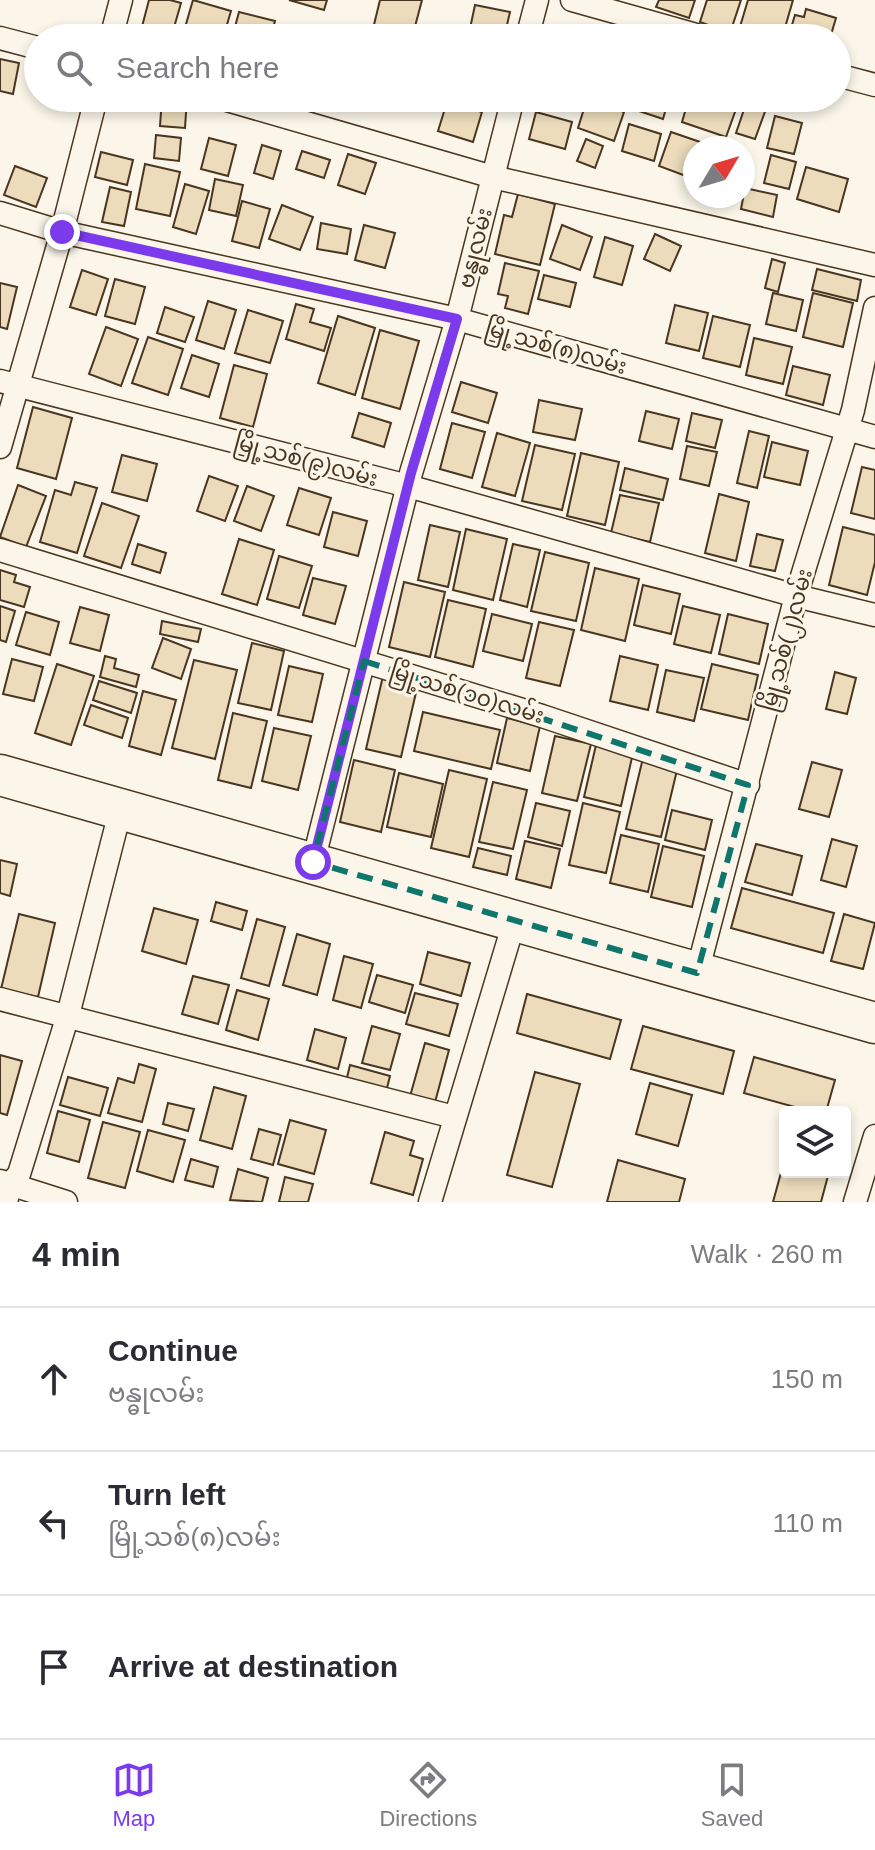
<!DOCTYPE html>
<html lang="en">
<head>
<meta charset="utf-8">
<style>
  body { margin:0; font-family:Helvetica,"Noto Sans Myanmar",sans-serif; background:#f2f2f3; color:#2b2b33 }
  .controls { position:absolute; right:24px; bottom:24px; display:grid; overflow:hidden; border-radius:8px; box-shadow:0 4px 12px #0003 }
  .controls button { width:72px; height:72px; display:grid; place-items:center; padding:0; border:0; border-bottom:2px solid #e1e1e2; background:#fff; color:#2b2b33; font:40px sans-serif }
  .compass { position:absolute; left:683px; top:136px; width:72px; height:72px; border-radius:50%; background:#fff; box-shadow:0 4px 12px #0003; rotate:52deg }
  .stop { position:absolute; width:24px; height:24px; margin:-18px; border:6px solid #7c3aed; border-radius:50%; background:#fff }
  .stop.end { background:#7c3aed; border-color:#fff; box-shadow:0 2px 8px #0008 }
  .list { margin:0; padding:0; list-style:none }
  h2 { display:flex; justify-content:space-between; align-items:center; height:104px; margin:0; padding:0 32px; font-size:34px }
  h2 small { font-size:26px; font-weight:400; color:#7c7c81 }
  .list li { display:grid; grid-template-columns:52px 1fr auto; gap:24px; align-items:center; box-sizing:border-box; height:144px; padding:0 32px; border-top:2px solid #e1e1e2 }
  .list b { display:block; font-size:30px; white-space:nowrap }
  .list p { margin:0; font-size:26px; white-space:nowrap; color:#7c7c81 }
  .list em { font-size:26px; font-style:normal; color:#7c7c81 }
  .icon { flex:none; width:44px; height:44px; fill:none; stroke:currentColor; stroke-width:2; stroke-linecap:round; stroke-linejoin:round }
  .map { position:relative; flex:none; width:875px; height:1202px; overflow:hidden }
  .search { position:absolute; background:#fff; box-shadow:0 4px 12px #0003; left:24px; right:24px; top:24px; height:88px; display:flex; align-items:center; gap:20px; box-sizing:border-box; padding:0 28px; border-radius:44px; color:#7c7c81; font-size:30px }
  .sheet { height:536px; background:#fff }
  nav { display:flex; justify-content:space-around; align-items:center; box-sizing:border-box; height:112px; border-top:2px solid #e1e1e2; background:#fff; font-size:22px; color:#7c7c81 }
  nav a { display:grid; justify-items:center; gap:4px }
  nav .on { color:#7c3aed }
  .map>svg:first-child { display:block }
</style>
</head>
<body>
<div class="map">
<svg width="875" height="1202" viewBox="0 0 875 1202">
  <rect width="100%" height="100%" fill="#fbf6e9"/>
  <g fill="#ecdcbc" stroke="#4a3520" stroke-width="2">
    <path d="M149 0H170L181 3 171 38H139Z"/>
    <path d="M193 0 231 11 223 38H182Z"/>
    <path d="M289 0H327L324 10Z"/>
    <path d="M380 0H422L412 38 371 37Z"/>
    <path d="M659 0H695L689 18 656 7Z"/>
    <path d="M707 0H741L730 33 700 22Z"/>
    <path d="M748 0H793L782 38H765L739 30Z"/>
    <path d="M475 5 510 12 504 38H468Z"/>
    <path d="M806 9 836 18 830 38H788L795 15 804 17Z"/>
    <path d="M239 12 275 21 270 38H232Z"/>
    <path d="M430 26 453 34 452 38H426Z"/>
    <path d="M0 59 19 63 13 94 0 91Z"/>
    <path d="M162 98H187L185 128 160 126Z"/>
    <path d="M636 98H669L663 119 633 109Z"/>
    <path d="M689 98H740L726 137 682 122Z"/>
    <path d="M748 98H770L755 139 736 133Z"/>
    <path d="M587 99 624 112 614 141 578 128Z"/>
    <path d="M447 102 482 112 473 142 438 131Z"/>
    <path d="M536 112 572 122 565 149 529 139Z"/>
    <path d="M775 116 802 123 794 154 767 148Z"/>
    <path d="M629 124 661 134 654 161 622 151Z"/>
    <path d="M671 132 706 144 705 148H695L694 179 659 166Z"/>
    <path d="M156 135 181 138 179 161 154 158Z"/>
    <path d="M209 138 236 145 228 176 201 169Z"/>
    <path d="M586 139 603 146 595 168 577 161Z"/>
    <path d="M262 145 281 151 273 179 254 173Z"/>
    <path d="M302 151 330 160 324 178 296 169Z"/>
    <path d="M101 152 133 160 127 185 95 177Z"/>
    <path d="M348 154 376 163 365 194 338 185Z"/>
    <path d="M771 155 796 162 789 189 764 183Z"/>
    <path d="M145 164 180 172 170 216 136 209Z"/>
    <path d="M15 166 47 178 36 207 4 195Z"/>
    <path d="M806 167 848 179 839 212 797 199Z"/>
    <path d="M215 179 243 185 236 216 209 210Z"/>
    <path d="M185 184 209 191 196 234 173 227Z"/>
    <path d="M110 187 131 192 124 226 102 222Z"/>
    <path d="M745 188 777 195 773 217 741 209Z"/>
    <path d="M518 194 555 204 540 265 495 254 504 215 512 217Z"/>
    <path d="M242 201 270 209 259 248 232 241Z"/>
    <path d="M282 205 313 217 300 250 269 239Z"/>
    <path d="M321 223 351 229 347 254 317 249Z"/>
    <path d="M364 225 395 233 385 268 355 260Z"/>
    <path d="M562 225 592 237 580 270 550 259Z"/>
    <path d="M655 234 681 246 670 271 644 259Z"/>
    <path d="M605 237 633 246 622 285 594 277Z"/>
    <path d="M772 259 785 263 778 292 765 288Z"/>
    <path d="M505 263 539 271 528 314 505 308 508 296 498 294Z"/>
    <path d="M817 269 861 280 857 301 812 290Z"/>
    <path d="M82 270 108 279 96 315 70 307Z"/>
    <path d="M544 275 576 283 570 307 538 299Z"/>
    <path d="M115 279 145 287 135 324 105 316Z"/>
    <path d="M0 283 17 287 7 329 0 327Z"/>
    <path d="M773 293 803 300 796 331 766 324Z"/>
    <path d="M813 293 853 303 843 347 803 337Z"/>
    <path d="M208 301 236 310 224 349 196 340Z"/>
    <path d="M296 304 314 309 310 322 331 328 324 351 286 339Z"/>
    <path d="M675 305 708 313 699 351 666 343Z"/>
    <path d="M165 307 194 317 185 342 157 333Z"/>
    <path d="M248 310 283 321 270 363 235 353Z"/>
    <path d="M338 316 375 328 355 395 318 383Z"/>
    <path d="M713 316 750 325 740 367 703 358Z"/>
    <path d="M106 327 138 339 121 386 89 374Z"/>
    <path d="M380 330 419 341 400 409 362 398Z"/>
    <path d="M148 337 183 349 168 395 132 383Z"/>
    <path d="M754 338 792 347 783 384 746 375Z"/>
    <path d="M192 355 219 364 209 397 181 388Z"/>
    <path d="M234 365 267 374 253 427 220 418Z"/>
    <path d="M793 366 830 375 823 405 786 395Z"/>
    <path d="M461 382 497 393 488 423 452 412Z"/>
    <path d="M539 400 582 409 575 440 533 432Z"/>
    <path d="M33 407 72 418 56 479 17 468Z"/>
    <path d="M646 411 679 419 672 449 639 441Z"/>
    <path d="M359 413 391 423 384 447 352 437Z"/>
    <path d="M692 413 722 420 715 448 686 441Z"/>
    <path d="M452 423 485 432 472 478 440 469Z"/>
    <path d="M749 431 769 436 757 488 737 483Z"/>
    <path d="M497 433 530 443 515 496 482 487Z"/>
    <path d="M772 442 808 451 800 485 764 477Z"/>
    <path d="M535 445 575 454 562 510 522 501Z"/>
    <path d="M687 446 717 452 709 486 680 479Z"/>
    <path d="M581 453 619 462 605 525 567 516Z"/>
    <path d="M122 455 157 464 147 501 112 492Z"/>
    <path d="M862 467 875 470V519L851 513Z"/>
    <path d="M625 468 668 479 663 500 620 490Z"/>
    <path d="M209 476 238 486 225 521 197 511Z"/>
    <path d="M75 482 97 488 77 553 40 542 55 490 71 495Z"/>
    <path d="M18 485 46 496 26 547 0 537Z"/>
    <path d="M247 486 274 496 261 531 234 521Z"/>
    <path d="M299 488 331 498 319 535 287 525Z"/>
    <path d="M719 494 749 502 736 561 705 553Z"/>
    <path d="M620 495 659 503 650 542 611 533Z"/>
    <path d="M102 503 139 516 121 568 84 556Z"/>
    <path d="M333 512 367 521 358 556 324 547Z"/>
    <path d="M430 525 460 532 448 587 418 580Z"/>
    <path d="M843 527 875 535V562L867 595 829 585Z"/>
    <path d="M466 529 507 539 493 600 453 590Z"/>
    <path d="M757 534 783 540 775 571 750 566Z"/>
    <path d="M239 539 274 550 257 605 222 594Z"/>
    <path d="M138 544 166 553 160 573 132 564Z"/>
    <path d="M513 544 540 550 527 607 500 600Z"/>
    <path d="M545 552 589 563 576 621 531 611Z"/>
    <path d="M279 556 312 566 299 608 267 599Z"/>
    <path d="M595 568 639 579 625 641 581 630Z"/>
    <path d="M0 570 16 575 14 582 30 587 24 607 0 600Z"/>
    <path d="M313 578 346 586 335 624 303 615Z"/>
    <path d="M404 582 445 592 430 657 389 647Z"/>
    <path d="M643 585 680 594 671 634 634 625Z"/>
    <path d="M448 600 486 609 473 667 435 657Z"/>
    <path d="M0 606 15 611 6 642 0 640Z"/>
    <path d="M683 606 720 615 711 653 674 644Z"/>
    <path d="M80 607 109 615 100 651 70 643Z"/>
    <path d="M26 612 59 622 50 655 16 645Z"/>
    <path d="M492 614 532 624 523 661 483 651Z"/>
    <path d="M728 614 768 624 759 664 719 654Z"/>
    <path d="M162 621 201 629 198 642 160 634Z"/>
    <path d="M539 622 574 630 560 686 526 678Z"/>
    <path d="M163 638 191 649 181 679 152 668Z"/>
    <path d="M252 643 284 651 271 710 238 703Z"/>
    <path d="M105 656 116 659 114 668 139 675 136 687 100 677Z"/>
    <path d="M620 656 658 665 648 710 610 701Z"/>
    <path d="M12 659 43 667 34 701 3 694Z"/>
    <path d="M194 660 237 670 215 759 172 748Z"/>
    <path d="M57 664 94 676 71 745 35 733Z"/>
    <path d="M712 664 758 675 748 720 701 709Z"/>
    <path d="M289 666 323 674 312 722 278 715Z"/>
    <path d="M666 670 704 678 694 721 657 712Z"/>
    <path d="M835 672 856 678 847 714 826 709Z"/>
    <path d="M383 676 418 684 401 757 366 749Z"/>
    <path d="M99 681 137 693 131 713 93 700Z"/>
    <path d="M143 691 176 700 161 755 129 746Z"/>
    <path d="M91 705 128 718 122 738 84 725Z"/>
    <path d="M423 712 500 730 491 769 414 751Z"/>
    <path d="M233 713 267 721 251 788 218 780Z"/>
    <path d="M507 718 540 726 530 771 497 763Z"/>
    <path d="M274 728 311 736 298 790 262 781Z"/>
    <path d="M555 736 591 744 577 801 542 793Z"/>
    <path d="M596 745 633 753 621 806 584 797Z"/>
    <path d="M643 758 678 766 661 837 626 829Z"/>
    <path d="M354 760 395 770 381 832 340 822Z"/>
    <path d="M812 762 842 770 829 817 799 809Z"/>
    <path d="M449 770 487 779 469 857 431 848Z"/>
    <path d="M399 773 443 784 431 837 387 827Z"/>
    <path d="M493 782 527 790 513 849 479 842Z"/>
    <path d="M536 803 570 811 562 846 528 837Z"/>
    <path d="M583 803 620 812 606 873 569 865Z"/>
    <path d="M672 810 712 820 705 850 665 840Z"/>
    <path d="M621 835 659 844 648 892 610 883Z"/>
    <path d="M832 839 857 846 846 887 821 880Z"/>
    <path d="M525 841 560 849 551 888 516 879Z"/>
    <path d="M756 844 802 856 792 895 745 882Z"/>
    <path d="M663 846 704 856 692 907 651 897Z"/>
    <path d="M478 848 511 856 507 875 473 867Z"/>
    <path d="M0 860 17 864 10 896 0 893Z"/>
    <path d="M742 888 834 913 823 953 731 928Z"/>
    <path d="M216 902 247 911 242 930 211 921Z"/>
    <path d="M154 908 198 920 186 964 142 951Z"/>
    <path d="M19 914 55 923 38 997 1 989Z"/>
    <path d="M844 914 875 923 863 969 831 961Z"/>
    <path d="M257 919 285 927 269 986 241 978Z"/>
    <path d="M297 934 330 944 317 995 283 985Z"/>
    <path d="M428 952 470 963 461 996 420 984Z"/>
    <path d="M344 956 373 964 361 1008 333 1000Z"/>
    <path d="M377 975 413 985 405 1013 369 1002Z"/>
    <path d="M193 976 229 985 218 1024 182 1014Z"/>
    <path d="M237 990 269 999 258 1040 226 1030Z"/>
    <path d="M415 993 458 1004 449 1036 406 1024Z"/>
    <path d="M527 994 621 1020 610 1059 517 1033Z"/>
    <path d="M372 1026 400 1034 390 1070 362 1063Z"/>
    <path d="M643 1026 734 1051 723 1094 631 1069Z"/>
    <path d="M315 1029 346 1038 338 1069 307 1060Z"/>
    <path d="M425 1043 449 1050 434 1106 409 1100Z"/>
    <path d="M0 1055 22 1061 7 1115 0 1113Z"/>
    <path d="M754 1057 835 1080 826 1112H813L744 1093Z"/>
    <path d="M139 1064 156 1069 142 1122 108 1113 118 1078 134 1083Z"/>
    <path d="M350 1065 390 1076 385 1096 345 1086Z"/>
    <path d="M535 1072 580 1084 552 1187 507 1175Z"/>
    <path d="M68 1077 108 1088 100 1116 60 1105Z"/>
    <path d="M650 1083 692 1095 678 1146 636 1134Z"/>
    <path d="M214 1087 246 1096 232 1149 200 1140Z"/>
    <path d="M168 1103 194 1109 188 1131 163 1124Z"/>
    <path d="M58 1111 90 1120 79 1162 47 1153Z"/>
    <path d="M290 1120 326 1130 314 1174 278 1164Z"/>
    <path d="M103 1122 140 1132 125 1188 88 1178Z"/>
    <path d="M259 1129 281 1135 273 1165 251 1159Z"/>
    <path d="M148 1130 185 1140 173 1182 137 1171Z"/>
    <path d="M385 1132 414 1141 410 1155 423 1159 413 1195 371 1183Z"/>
    <path d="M785 1158V1172H829L821 1202H773Z"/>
    <path d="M191 1159 218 1167 213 1187 185 1180Z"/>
    <path d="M618 1160 685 1179 679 1202H607Z"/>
    <path d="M238 1169 268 1178 262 1202 230 1200Z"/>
    <path d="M285 1177 313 1184 308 1202H279Z"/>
  </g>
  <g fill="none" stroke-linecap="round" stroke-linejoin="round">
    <defs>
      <g id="street">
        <path d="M572 0 707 38"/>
        <path d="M0 38 38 48"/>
        <path d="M111 38 121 0"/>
        <path d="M527 38 537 0"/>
        <path d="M837 75 875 85"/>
        <path d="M220 98 493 177 875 265"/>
        <path d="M0 213 62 232 457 319 875 437"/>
        <path d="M0 381 408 486 796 596 875 615"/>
        <path d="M0 447 62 232 96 98"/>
        <path d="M0 550 542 716 748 785"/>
        <path d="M313 862 411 473 457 319 513 98"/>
        <path d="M697 973 796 596 853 410 875 308"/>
        <path d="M0 999 454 1117"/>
        <path d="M0 1181 66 1202"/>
        <path d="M6 1202 11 1183 19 1174 68 1015 121 808"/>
        <path d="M430 1202 515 919"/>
        <path d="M855 1202 875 1136"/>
      </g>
      <path id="highway" d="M0 775 875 1023"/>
    </defs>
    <use href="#street" stroke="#4a3520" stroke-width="25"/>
    <use href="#highway" stroke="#4a3520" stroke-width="43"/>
    <use href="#street" stroke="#fbf6e9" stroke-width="22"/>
    <use href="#highway" stroke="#fbf6e9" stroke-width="40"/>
  </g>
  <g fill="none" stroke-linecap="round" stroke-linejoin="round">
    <path stroke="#7c3aed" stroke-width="10" d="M62 232 457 319 411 473 313 862"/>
  </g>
  <path fill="none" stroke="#0f766e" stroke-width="6" stroke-dasharray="16 10" stroke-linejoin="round" d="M364 661 748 785 697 973 313 862Z"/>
  <g text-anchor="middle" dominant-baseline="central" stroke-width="6" stroke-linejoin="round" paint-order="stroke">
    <g font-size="22" fill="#4a3520" stroke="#fbf6e9">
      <text transform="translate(475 248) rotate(-76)">ဗန္ဓုလမ်း</text>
      <text transform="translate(556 347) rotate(16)">မြို့သစ်(၈)လမ်း</text>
      <text transform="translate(306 460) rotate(15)">မြို့သစ်(၉)လမ်း</text>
      <text transform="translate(786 640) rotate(-75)">မြို့သစ်(၂)လမ်း</text>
      <text transform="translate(467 693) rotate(17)">မြို့သစ်(၁၀)လမ်း</text>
    </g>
  </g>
</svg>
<div class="controls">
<button><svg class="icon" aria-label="layers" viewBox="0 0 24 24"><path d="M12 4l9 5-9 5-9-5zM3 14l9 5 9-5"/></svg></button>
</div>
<svg class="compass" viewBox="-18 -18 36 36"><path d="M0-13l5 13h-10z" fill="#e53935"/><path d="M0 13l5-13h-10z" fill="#7c7c81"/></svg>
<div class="stop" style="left:313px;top:862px"></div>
<div class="stop end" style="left:62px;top:232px"></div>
<div class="search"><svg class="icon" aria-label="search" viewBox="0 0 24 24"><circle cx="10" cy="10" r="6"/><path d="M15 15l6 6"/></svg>Search here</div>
</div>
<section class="sheet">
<h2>4 min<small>Walk · 260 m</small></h2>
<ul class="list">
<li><svg class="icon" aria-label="ahead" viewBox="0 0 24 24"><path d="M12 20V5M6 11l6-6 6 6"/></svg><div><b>Continue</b><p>ဗန္ဓုလမ်း</p></div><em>150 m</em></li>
<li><svg class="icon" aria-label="left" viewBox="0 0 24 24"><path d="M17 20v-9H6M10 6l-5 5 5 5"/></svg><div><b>Turn left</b><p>မြို့သစ်(၈)လမ်း</p></div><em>110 m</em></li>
<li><svg class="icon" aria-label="arrive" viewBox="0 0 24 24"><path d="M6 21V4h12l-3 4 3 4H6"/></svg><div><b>Arrive at destination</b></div></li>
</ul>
</section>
<nav>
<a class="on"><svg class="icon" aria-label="map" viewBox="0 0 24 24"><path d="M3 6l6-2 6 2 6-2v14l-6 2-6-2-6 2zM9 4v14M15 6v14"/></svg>Map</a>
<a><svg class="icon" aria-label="directions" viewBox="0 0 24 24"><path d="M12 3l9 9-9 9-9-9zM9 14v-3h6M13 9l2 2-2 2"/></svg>Directions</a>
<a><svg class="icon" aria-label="saved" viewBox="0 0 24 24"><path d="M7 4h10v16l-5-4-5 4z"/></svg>Saved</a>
</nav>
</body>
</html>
